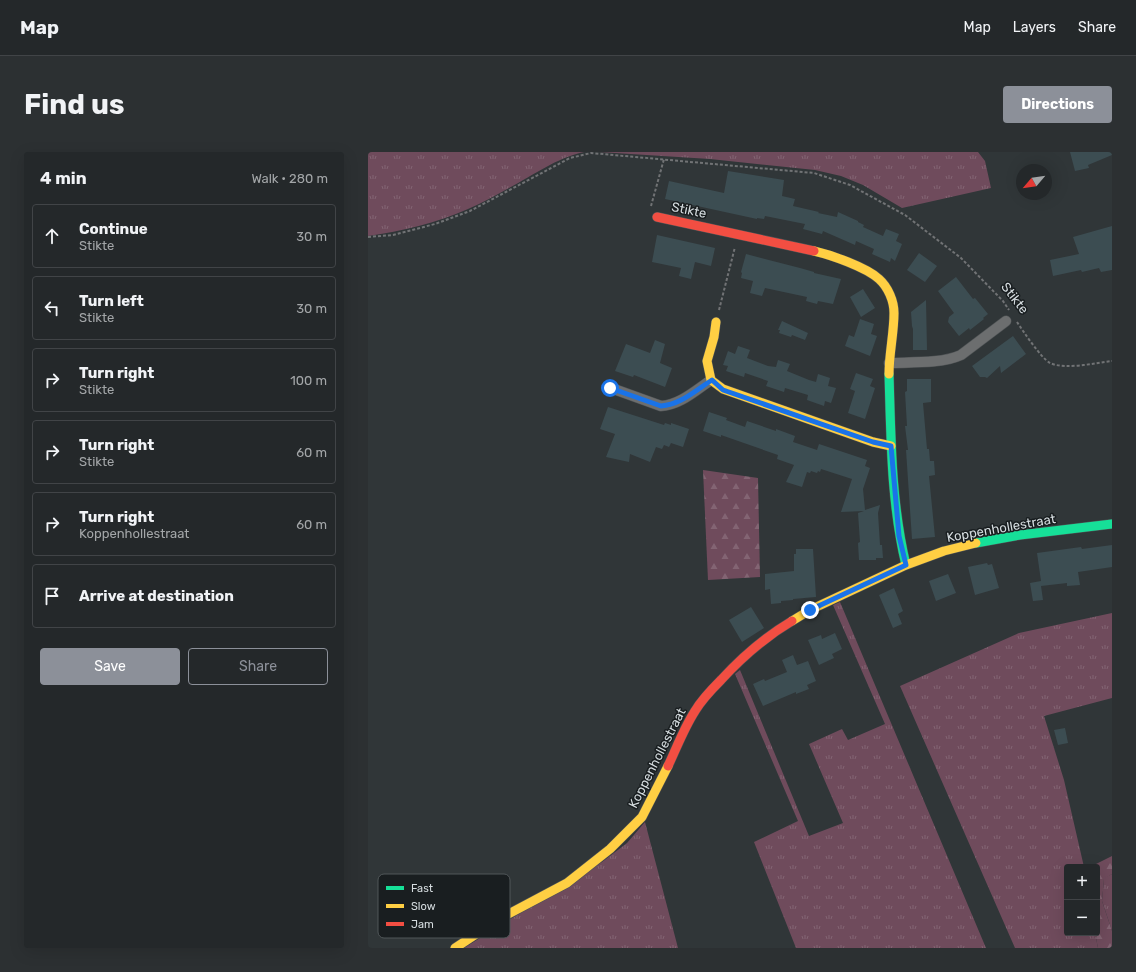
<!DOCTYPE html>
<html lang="en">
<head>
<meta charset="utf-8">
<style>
  body { margin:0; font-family:Rubik,sans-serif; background:#2c3032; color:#f1f3f6 }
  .controls { position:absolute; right:12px; bottom:12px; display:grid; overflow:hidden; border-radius:4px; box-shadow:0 4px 16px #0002 }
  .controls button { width:36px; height:36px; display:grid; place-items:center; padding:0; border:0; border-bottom:1px solid #414447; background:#24282a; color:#f1f3f6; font:20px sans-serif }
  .compass { position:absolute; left:648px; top:12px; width:36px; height:36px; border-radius:50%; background:#24282a; box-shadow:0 4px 16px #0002; rotate:241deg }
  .stop { position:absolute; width:12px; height:12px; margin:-9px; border:3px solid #1a73e8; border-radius:50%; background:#fff }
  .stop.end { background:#1a73e8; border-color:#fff; box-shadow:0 1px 4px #0008 }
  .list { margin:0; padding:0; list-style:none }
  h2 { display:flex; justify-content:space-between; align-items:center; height:52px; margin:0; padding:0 16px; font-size:17px }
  h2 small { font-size:13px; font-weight:400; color:#a3a6a8 }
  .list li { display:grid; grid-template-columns:26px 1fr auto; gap:12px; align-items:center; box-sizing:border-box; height:64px; margin:0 8px 8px; padding:0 8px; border:1px solid #414447; border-radius:4px }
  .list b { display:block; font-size:15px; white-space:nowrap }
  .list p { margin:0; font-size:13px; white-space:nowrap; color:#a3a6a8 }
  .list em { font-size:13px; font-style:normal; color:#a3a6a8 }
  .actions { display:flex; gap:8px; padding:12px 16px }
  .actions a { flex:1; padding:9px 0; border:1px solid #8c9099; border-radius:4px; text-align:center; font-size:14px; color:#8c9099 }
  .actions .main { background:#8c9099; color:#fff }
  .icon { flex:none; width:22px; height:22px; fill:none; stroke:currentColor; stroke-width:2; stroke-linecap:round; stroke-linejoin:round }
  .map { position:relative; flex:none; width:744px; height:796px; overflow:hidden; border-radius:4px }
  header { display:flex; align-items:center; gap:24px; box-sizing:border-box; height:56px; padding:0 20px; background:#24282a; border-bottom:1px solid #414447 }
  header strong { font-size:19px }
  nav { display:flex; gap:22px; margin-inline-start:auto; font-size:14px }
  .intro { display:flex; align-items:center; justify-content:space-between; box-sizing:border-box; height:96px; padding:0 24px }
  h1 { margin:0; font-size:28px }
  .button { padding:10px 18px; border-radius:4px; background:#8c9099; color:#fff; font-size:14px; font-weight:700 }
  main { display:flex; gap:24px; padding:0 24px }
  aside { flex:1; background:#24282a; border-radius:4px; box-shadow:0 4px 16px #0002 }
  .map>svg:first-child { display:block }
</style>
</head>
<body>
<header>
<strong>Map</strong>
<nav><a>Map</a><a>Layers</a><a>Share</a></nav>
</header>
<div class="intro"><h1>Find us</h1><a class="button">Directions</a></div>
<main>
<aside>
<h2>4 min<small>Walk · 280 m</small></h2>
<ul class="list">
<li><svg class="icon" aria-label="ahead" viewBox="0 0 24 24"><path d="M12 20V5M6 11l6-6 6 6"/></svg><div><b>Continue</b><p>Stikte</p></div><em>30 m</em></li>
<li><svg class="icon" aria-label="left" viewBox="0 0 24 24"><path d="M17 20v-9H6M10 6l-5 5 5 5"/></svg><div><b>Turn left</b><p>Stikte</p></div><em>30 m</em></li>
<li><svg class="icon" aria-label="right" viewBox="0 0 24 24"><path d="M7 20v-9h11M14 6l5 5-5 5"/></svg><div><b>Turn right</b><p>Stikte</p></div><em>100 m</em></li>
<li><svg class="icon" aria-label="right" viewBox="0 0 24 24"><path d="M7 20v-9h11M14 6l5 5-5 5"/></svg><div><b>Turn right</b><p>Stikte</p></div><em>60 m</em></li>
<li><svg class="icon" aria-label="right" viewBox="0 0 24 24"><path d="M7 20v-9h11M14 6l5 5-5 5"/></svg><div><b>Turn right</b><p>Koppenhollestraat</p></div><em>60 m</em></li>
<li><svg class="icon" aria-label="arrive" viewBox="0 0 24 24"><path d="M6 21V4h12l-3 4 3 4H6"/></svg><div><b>Arrive at destination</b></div></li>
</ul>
<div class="actions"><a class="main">Save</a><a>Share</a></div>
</aside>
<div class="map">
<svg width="744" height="796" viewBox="0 0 744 796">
  <defs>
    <pattern id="grass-tufts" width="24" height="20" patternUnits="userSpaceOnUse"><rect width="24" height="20" fill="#6f4b5c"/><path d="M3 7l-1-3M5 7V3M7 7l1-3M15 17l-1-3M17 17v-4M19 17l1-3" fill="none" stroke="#836473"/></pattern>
    <pattern id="forest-firs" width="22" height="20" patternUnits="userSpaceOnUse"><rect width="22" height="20" fill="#6f4b5c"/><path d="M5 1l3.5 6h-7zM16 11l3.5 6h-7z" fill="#836473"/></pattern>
  </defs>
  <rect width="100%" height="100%" fill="#303638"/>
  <g fill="url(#grass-tufts)">
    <path d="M0 0H216C188 6 166 23 141 36 128 43 114 51 100 57 68 71 34 79 0 84Z"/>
    <path d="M231 0H610L617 9 623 36 534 56 495 33 473 24 447 18 342 7Z"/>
    <path d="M472 450 618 796H428L386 690 430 669 367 522 372 518 441 684 475 671 441 592 474 577 480 588 517 572 465 453Z"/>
    <path d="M744 461V546L676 564 696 628 716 715H699V781H727L730 796H647L532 534 651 481Z"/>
    <path d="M277 670 310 796H96L234 710 259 691Z"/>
    <path d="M744 722V779L734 749 736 726Z"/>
  </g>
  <g fill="url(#forest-firs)">
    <path d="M335 318 390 326 392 425 340 428Z"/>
    <path d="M744 704V722L736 727 734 749 744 779V796H730L727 781H729V715H722Z"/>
  </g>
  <g fill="#3c4d52">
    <path d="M702 0H744V3L720 13 721 16 707 19Z"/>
    <path d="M360 19 416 28 414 44 427 47 425 54 451 60 450 61 469 65 470 60 490 69V70L496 73 495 75 515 84 518 77 531 82 528 89 534 92 527 109 523 106 522 110 504 102 506 97 488 89 487 93 455 79 454 82 435 77 437 72 397 64 396 67 389 66V67L297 47 301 29 356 41Z"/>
    <path d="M744 74V118L733 120 731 116 714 120 713 118 685 124 682 108 711 102 705 85Z"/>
    <path d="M289 83 347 96 343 114 327 110 323 127 311 124 313 116 284 110Z"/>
    <path d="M551 101 569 114 557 130 539 118Z"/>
    <path d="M378 102 432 116 446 120V121L473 127 465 152 450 149 449 152 438 149 439 145 397 136 394 144 382 141 385 129 373 126 374 121 373 120Z"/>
    <path d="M588 125 605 147 607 146 620 162 615 166 616 167 602 178 601 176 591 184 580 170 581 165 586 161 570 139Z"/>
    <path d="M495 137 507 156 493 165 482 145Z"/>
    <path d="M558 148 559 198H545V177L544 174 543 160Z"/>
    <path d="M492 167 506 172 503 182 509 184 502 204 477 194 481 183 486 185Z"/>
    <path d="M414 169 440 181 437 188 424 183 423 185 411 181 412 178H410Z"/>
    <path d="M645 184 658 202 633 221 632 214 619 226 617 225H612L604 214Z"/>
    <path d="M287 188 297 192 292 211 304 216 297 235 266 223 265 225 247 219 258 192 282 201Z"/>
    <path d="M370 194 382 198 379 206 400 214 408 215 410 208 422 212 419 219 441 228 448 230 450 222 462 226 460 234 468 236 463 251 457 249 456 254 439 248 440 243 417 236 416 240 398 234 400 229 377 221 376 225 358 219 360 214 355 213 360 199 367 202Z"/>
    <path d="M488 221 505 227 502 234 507 236 497 267 480 261 487 239 482 237Z"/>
    <path d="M539 227H563V250L555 251 559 297H561L562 309H566L567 323 561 324 567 385 544 387 538 298H540L537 274H539L537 240 539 239Z"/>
    <path d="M240 255 296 273 297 271 303 273V271L321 277 315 295 303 291 301 295 296 293 294 297 288 295 282 310 262 302 261 310 238 305 247 282 232 277Z"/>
    <path d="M341 260 359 266 358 268 377 275 379 269 408 279V277L427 284 425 290 449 298 451 292 499 308 497 314 502 316 495 337 497 358 512 353 510 361 512 393H514L515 406H508V408H491L490 391 492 390 490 361 496 359 473 360 484 327 453 317 452 320 450 319 449 321 443 319 442 321 439 320 434 335 418 330 426 313 409 307 410 303 353 283V285L335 279Z"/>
    <path d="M744 393V415L710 420 712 433 699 434V431L673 434 675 448 665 449 662 431 673 429 669 401 713 395 714 397Z"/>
    <path d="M428 397H445L448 445 425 447V448L413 449V451L403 452 402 437 397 438V422L426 419V402H428Z"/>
    <path d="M619 411 620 413 624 412 631 436 607 443 600 415Z"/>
    <path d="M580 422 588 441 568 449 561 429Z"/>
    <path d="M526 436 535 459 530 462 534 472 525 476 511 443Z"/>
    <path d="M383 455 396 476 374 490 361 468Z"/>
    <path d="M467 481 474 497 464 502 466 506 451 513 440 488 453 483 454 487Z"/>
    <path d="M425 503 429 513 440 509 448 529 439 533 441 537 428 542V540L395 554 385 532 396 527 397 529 419 520 414 508Z"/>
    <path d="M697 576 700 591 690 593 686 578Z"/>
  </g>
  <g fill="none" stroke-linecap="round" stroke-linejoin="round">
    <defs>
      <g id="street">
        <path d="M521 211C543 210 573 212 593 203L638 169"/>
        <path d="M243 236 293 254C312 253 328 238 343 228"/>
      </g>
      <g id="fast">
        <path d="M521 222C523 286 523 351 538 413"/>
        <path d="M608 391 652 383 744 372"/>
      </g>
      <g id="slow">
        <path d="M446 99C463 103 498 115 511 127 520 135 526 149 526 161 526 181 521 202 521 222"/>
        <path d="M348 170 346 185 339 209 343 228 355 237 505 290 523 294"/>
        <path d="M424 469 442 458 538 413 576 399 608 391"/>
        <path d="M87 796 131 767 199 731 242 697 274 665 300 614"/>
      </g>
      <g id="jam">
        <path d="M289 65 446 99"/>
        <path d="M300 614C309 595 316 576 327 559 334 547 344 537 353 528 374 505 397 485 424 469"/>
      </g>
    </defs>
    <use href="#street" stroke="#4f5355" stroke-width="11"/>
    <use href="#fast" stroke="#4f5355" stroke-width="10"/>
    <use href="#slow" stroke="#4f5355" stroke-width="10"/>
    <use href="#jam" stroke="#4f5355" stroke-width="10"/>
    <g stroke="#717375" stroke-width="2" stroke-dasharray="3 2" stroke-linecap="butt">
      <path d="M283 54 296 7"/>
      <path d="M0 85 25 83 67 72 102 59 202 6 223 1 446 21 482 33 537 63 593 106 635 149 641 158"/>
      <path d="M351 158 367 95"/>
      <path d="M649 170C655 179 673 206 682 211 697 218 727 211 744 209"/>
    </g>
    <use href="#street" stroke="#6c6e6f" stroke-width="10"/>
    <use href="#fast" stroke="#16e098" stroke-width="9"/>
    <use href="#slow" stroke="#ffcf43" stroke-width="9"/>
    <use href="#jam" stroke="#f24e42" stroke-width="9"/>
  </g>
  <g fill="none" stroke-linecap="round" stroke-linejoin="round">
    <path stroke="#1a73e8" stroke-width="5" d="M242 236 293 254C312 253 328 238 344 228L355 238 505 290 523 294 531 384 538 413 442 458"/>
  </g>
  <g text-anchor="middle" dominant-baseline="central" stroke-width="3" stroke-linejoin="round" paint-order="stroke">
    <g font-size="13" fill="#d5dcdf" stroke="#191e20">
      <text transform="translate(321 58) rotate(12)">Stikte</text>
      <text transform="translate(647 146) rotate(52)">Stikte</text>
      <text transform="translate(633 376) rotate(-10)">Koppenhollestraat</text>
      <text transform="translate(289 606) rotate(-63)">Koppenhollestraat</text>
    </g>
  </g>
  <rect x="10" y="722" width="132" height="64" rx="6" fill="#191e20" stroke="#515759" stroke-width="1"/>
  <rect x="18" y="734" width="18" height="4" fill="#16e098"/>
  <rect x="18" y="752" width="18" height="4" fill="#ffcf43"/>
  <rect x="18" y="770" width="18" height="4" fill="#f24e42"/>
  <g font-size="11" fill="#d5dcdf">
    <text x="43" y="740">Fast</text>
    <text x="43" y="758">Slow</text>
    <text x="43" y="776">Jam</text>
  </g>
</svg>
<div class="controls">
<button>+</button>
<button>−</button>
</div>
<svg class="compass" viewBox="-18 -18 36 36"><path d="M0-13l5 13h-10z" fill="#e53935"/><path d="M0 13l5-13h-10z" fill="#a3a6a8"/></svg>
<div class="stop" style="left:242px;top:236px"></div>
<div class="stop end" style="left:442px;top:458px"></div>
</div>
</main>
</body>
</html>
